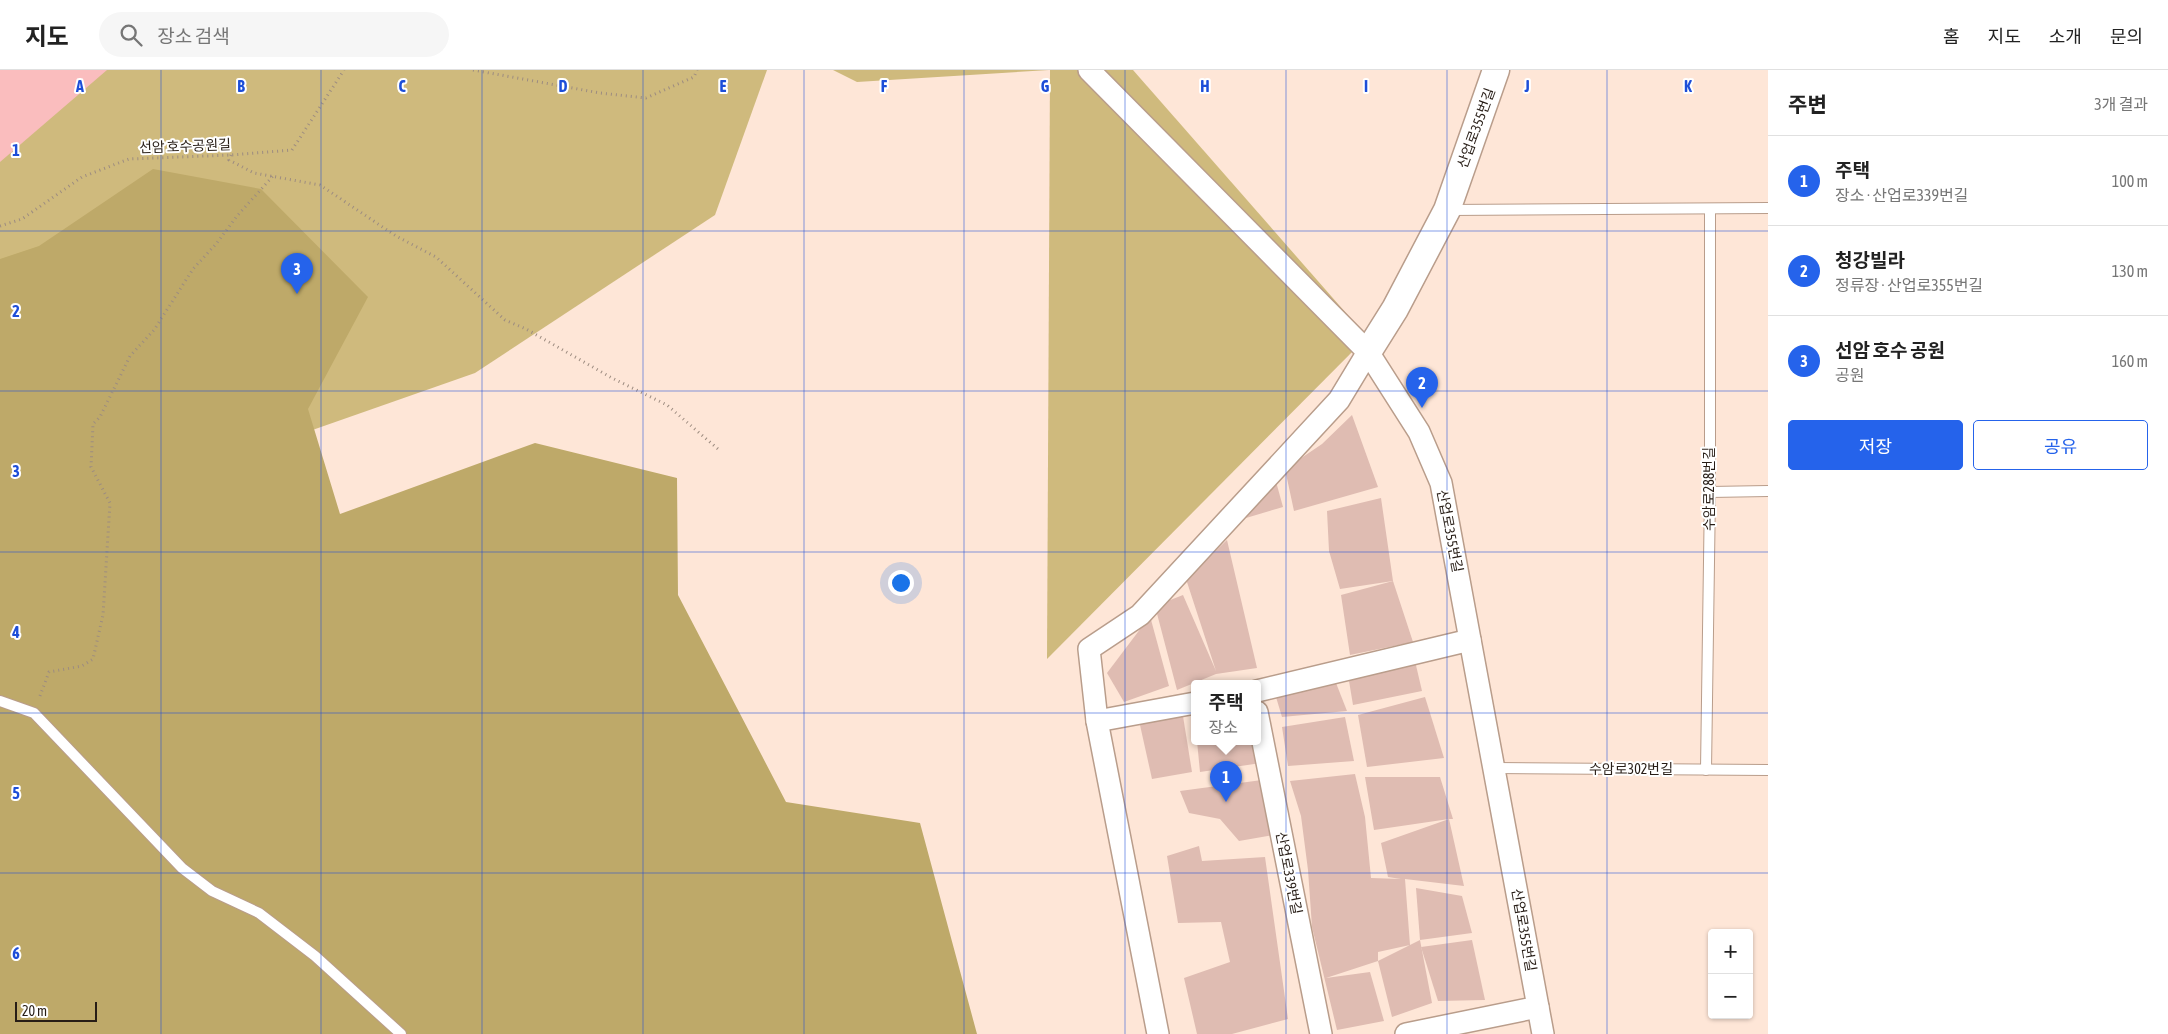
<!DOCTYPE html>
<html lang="ko">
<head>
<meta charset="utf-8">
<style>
  body { margin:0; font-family:"Asap Condensed","Noto Sans KR",sans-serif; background:#f6f6f6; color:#222 }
  .controls { position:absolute; right:15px; bottom:15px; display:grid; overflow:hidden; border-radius:5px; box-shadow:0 1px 4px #0004 }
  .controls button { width:45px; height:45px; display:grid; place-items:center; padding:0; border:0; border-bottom:1px solid #e0e0e0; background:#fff; color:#222; font:25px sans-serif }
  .scale { position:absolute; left:15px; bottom:12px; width:82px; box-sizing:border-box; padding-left:5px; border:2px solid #271d16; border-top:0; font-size:14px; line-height:18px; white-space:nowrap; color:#271d16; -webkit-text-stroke:4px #fff; paint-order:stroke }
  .you { position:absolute; left:900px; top:512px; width:18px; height:18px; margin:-12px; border:4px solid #fff; border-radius:50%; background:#1a73e8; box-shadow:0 0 0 8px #1a73e833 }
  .badge { display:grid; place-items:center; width:32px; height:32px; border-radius:50%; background:#2563eb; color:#fff; font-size:16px; font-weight:700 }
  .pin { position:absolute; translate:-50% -41px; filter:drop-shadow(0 1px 2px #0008) }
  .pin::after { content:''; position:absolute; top:26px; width:18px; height:15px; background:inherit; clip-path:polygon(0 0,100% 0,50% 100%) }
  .popup { position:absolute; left:1191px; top:610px; width:70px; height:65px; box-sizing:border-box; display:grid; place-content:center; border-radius:5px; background:#fff; filter:drop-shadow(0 1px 4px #0005); font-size:16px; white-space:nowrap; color:#767676 }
  .popup b { font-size:19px; color:#222 }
  .popup::after { content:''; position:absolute; left:50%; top:100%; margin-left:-10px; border:10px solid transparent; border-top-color:#fff }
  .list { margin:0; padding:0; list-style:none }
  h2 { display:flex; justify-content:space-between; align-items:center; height:65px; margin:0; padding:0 20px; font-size:21px }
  h2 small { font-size:16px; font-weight:400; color:#767676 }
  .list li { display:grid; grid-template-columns:32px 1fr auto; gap:15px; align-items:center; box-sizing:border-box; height:90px; padding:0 20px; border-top:1px solid #e0e0e0 }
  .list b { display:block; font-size:19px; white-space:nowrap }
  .list p { margin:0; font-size:16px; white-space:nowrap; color:#767676 }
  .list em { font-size:16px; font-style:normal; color:#767676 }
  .actions { display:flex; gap:10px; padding:15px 20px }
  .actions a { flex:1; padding:11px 0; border:1px solid #2563eb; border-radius:5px; text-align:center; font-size:18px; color:#2563eb }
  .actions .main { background:#2563eb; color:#fff }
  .icon { flex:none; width:28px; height:28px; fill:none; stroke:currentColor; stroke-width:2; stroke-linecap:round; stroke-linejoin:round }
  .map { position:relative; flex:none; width:1768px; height:964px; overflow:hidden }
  header { display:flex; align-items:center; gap:30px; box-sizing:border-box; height:70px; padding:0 25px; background:#fff; border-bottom:1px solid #e0e0e0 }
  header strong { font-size:24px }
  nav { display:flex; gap:28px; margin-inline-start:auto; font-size:18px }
  .search { width:350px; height:45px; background:#f6f6f6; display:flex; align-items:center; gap:12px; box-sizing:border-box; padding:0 18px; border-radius:28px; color:#767676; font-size:19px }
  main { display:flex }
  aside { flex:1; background:#fff }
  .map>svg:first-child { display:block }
</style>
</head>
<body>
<header>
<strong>지도</strong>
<div class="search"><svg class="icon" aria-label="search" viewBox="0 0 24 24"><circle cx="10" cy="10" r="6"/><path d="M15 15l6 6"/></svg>장소 검색</div>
<nav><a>홈</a><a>지도</a><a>소개</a><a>문의</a></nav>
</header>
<main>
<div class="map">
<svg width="1768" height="964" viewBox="0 0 1768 964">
  <rect width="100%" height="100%" fill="#fee6d7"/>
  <g fill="#cfba7d">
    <path d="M0 0H767L715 145 475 303 44 454 0 449Z"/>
    <path d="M833 0H1049L857 12Z"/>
    <path d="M1050 0H1133L1367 267 1047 589Z"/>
  </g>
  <path fill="#bea969" d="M153 99 261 119 368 227 308 339 340 444 535 373 677 408 678 525 786 732 920 753 977 964H0V189L39 176Z"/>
  <path fill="#fabdbe" d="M0 0H107L0 92Z"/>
  <g fill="#dfbcb2">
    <path d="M1352 345 1378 417 1294 441 1285 399 1322 374Z"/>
    <path d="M1275 408 1283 437 1246 448Z"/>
    <path d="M1381 428 1393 511 1413 572 1350 585 1341 525 1393 511 1340 519 1329 481 1327 441Z"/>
    <path d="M1227 470 1257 598 1216 604 1177 620 1155 536 1183 525 1216 601 1186 509Z"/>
    <path d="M1150 546 1169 616 1124 632 1107 603Z"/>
    <path d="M1415 591 1422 621 1353 635 1347 599Z"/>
    <path d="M1336 613 1347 641 1282 647 1276 627Z"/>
    <path d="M1425 627 1444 688 1367 697 1358 645Z"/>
    <path d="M1182 640 1192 702 1152 709 1138 646Z"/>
    <path d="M1345 647 1354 691 1288 696 1282 657Z"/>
    <path d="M1197 671H1257L1261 693 1200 702Z"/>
    <path d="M1355 704 1365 747 1371 808 1401 809 1388 807 1381 773 1449 749 1374 760 1365 707H1440L1453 749H1449L1464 816 1405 809 1410 875 1378 882V891L1420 870 1432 933 1392 947 1378 891 1326 908 1370 902 1384 951 1337 960 1312 857 1308 800 1301 746 1290 711Z"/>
    <path d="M1262 710 1273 765 1239 771 1220 749 1189 743 1180 721Z"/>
    <path d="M1199 776 1202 791 1265 787 1288 949 1232 964H1197L1184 908 1230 892 1221 852 1178 853 1167 786Z"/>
    <path d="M1416 818 1462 826 1472 863 1420 870Z"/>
    <path d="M1472 870 1485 930 1438 931 1421 877Z"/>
  </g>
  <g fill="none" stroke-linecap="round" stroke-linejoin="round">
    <defs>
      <g id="service">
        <path d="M1448 140 1768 138"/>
        <path d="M1710 422 1768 421"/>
        <path d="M0 631 34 643 182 798 212 821 259 843 315 886 401 964"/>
        <path d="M1494 698 1768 700"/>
        <path d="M1706 700 1710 422V139"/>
      </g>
      <g id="minor">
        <path d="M1089 0 1368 282 1419 362 1441 413 1543 964"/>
        <path d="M1257 621 1470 570"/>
        <path d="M1257 642 1321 964"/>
        <path d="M1097 651 1195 633"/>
        <path d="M1158 964 1097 651 1089 579 1140 545 1339 330 1368 282"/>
        <path d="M1406 964 1538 937"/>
      </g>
      <path id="tertiary" d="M1368 282 1395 239 1447 140 1496 0"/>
    </defs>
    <use href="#service" stroke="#b99d8b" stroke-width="12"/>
    <use href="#minor" stroke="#b99d8b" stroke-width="24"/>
    <use href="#tertiary" stroke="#b99d8b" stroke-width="29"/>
    <g stroke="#9d8c80" stroke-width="3" stroke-dasharray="1 4" stroke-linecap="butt">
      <path d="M473 0 600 23 646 28 694 7 697 0"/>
      <path d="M231 85 229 90 254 103 320 115 396 166 436 187 505 250 526 259 612 308 667 335 718 379"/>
      <path d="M0 156 22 149 82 107 129 89 231 85 292 80 344 0"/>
      <path d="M40 626 49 602 82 596 93 589 103 545 110 433 91 397 93 354 100 347 130 286 154 260 193 199 216 174 237 146 273 106"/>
    </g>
    <use href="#service" stroke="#fff" stroke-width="10"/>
    <use href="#minor" stroke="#fff" stroke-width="21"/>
    <use href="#tertiary" stroke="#fff" stroke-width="26"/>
  </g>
  <path fill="none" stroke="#1d4ed8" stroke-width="1" stroke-opacity="0.55" d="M161 0V964M321 0V964M482 0V964M643 0V964M804 0V964M964 0V964M1125 0V964M1286 0V964M1447 0V964M1607 0V964M0 161H1768M0 321H1768M0 482H1768M0 643H1768M0 803H1768"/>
  <g text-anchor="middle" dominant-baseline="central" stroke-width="4" stroke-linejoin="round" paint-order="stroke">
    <g font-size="14" fill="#271d16" stroke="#fff">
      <text transform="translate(1476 58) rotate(-70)">산업로355번길</text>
      <text transform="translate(185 76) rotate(-2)">선암 호수공원길</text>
      <text transform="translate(1709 419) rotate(-90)">수암로288번길</text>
      <text transform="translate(1450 461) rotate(79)">산업로355번길</text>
      <text x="1631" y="699">수암로302번길</text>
      <text transform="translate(1289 803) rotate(79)">산업로339번길</text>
      <text transform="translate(1524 860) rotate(80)">산업로355번길</text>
    </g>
  </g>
  <g font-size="16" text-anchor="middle" font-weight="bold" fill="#1d4ed8" stroke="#fff" stroke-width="4" stroke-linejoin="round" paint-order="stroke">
    <text x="80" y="22">A</text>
    <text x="241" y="22">B</text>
    <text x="402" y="22">C</text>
    <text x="563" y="22">D</text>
    <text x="723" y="22">E</text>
    <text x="884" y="22">F</text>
    <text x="1045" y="22">G</text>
    <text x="1205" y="22">H</text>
    <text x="1366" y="22">I</text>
    <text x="1527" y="22">J</text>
    <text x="1688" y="22">K</text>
    <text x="16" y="86">1</text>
    <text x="16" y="247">2</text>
    <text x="16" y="407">3</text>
    <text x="16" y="568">4</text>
    <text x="16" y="729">5</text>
    <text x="16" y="889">6</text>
  </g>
</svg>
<div class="controls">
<button>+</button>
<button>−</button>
</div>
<div class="scale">20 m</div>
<div class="you"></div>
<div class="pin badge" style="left:1226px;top:732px">1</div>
<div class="popup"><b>주택</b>장소</div>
<div class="pin badge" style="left:1422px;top:338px">2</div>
<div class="pin badge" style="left:297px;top:224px">3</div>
</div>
<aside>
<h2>주변<small>3개 결과</small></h2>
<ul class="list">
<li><span class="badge">1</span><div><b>주택</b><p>장소 · 산업로339번길</p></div><em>100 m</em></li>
<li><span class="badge">2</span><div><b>청강빌라</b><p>정류장 · 산업로355번길</p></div><em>130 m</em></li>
<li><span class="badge">3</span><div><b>선암 호수 공원</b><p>공원</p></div><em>160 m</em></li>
</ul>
<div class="actions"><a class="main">저장</a><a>공유</a></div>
</aside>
</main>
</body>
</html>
